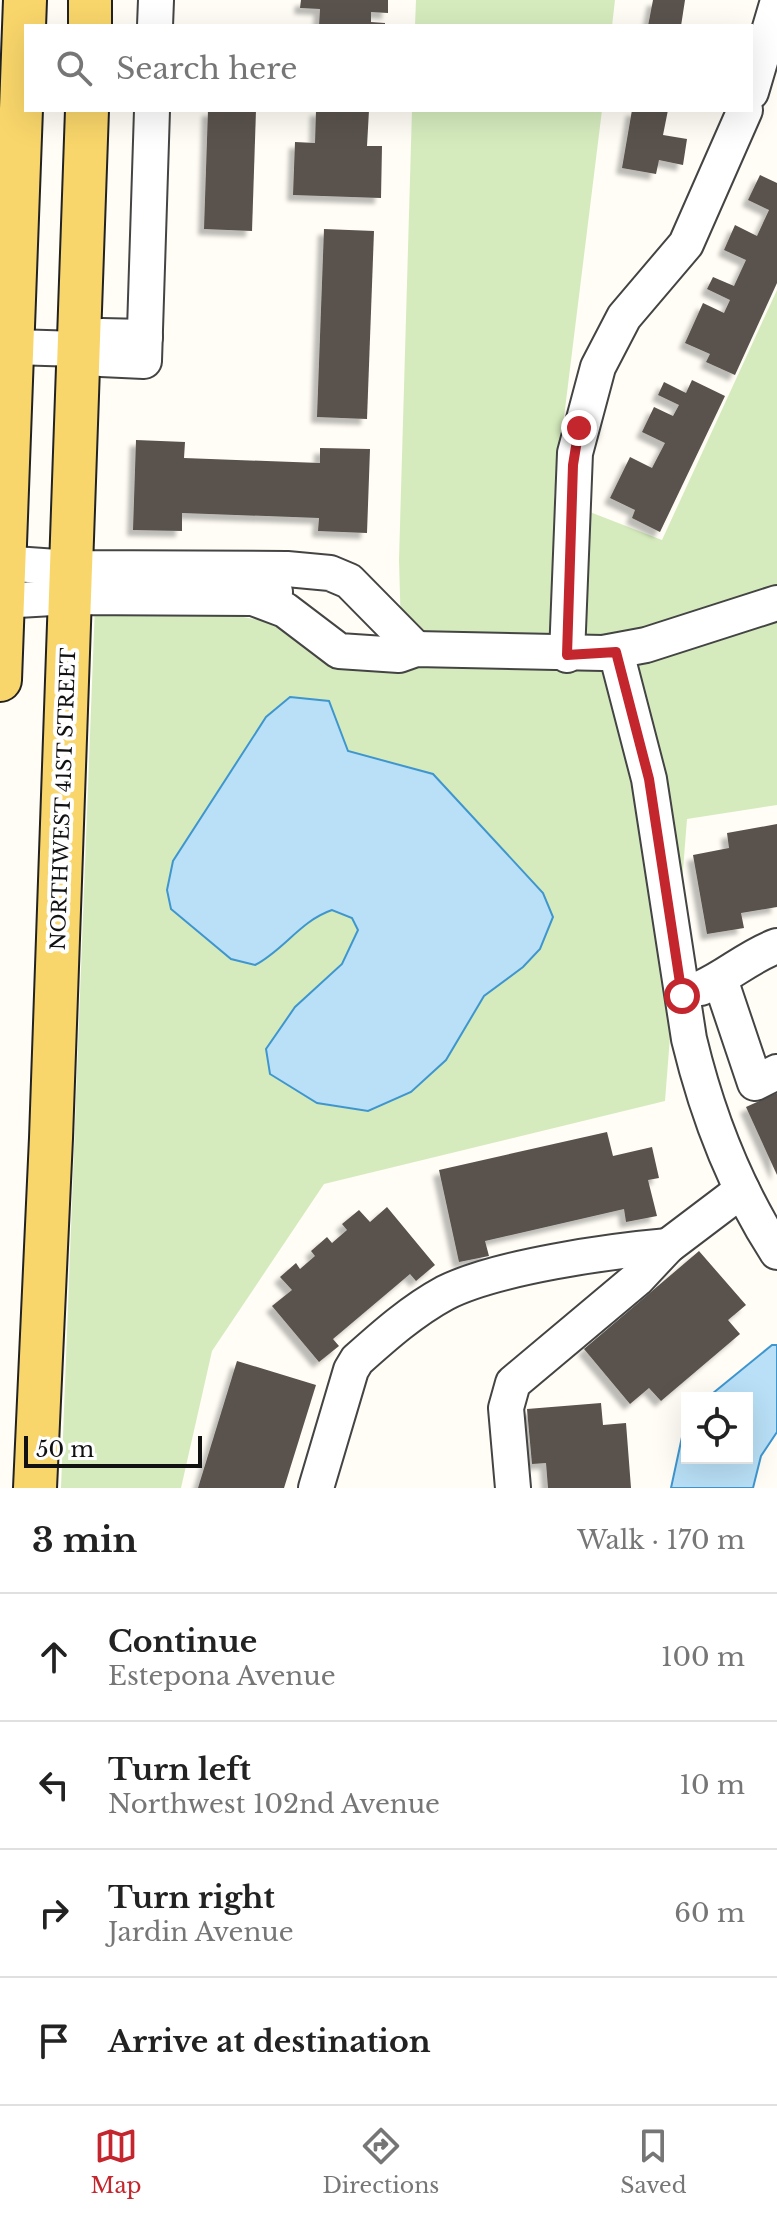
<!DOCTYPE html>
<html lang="en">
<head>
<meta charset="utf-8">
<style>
  body { margin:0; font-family:"Libre Baskerville",serif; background:#f6f6f6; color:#222 }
  .controls { position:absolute; right:24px; bottom:24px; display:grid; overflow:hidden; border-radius:0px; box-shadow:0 8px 32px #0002 }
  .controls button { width:72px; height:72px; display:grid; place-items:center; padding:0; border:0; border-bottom:2px solid #e0e0e0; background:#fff; color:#222; font:40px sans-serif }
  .scale { position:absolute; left:24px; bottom:20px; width:178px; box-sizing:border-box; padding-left:8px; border:4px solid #111; border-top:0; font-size:22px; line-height:28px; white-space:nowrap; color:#111; -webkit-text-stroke:6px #fff; paint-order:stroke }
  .stop { position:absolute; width:24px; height:24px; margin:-18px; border:6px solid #c4262e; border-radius:50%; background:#fff }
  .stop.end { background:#c4262e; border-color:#fff; box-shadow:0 2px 8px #0008 }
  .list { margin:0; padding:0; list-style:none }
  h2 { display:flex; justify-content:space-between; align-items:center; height:104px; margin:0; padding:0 32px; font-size:34px }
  h2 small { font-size:26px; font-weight:400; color:#767676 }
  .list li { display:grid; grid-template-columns:52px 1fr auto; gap:24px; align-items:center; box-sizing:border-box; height:128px; padding:0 32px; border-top:2px solid #e0e0e0 }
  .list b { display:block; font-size:30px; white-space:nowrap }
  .list p { margin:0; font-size:26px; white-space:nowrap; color:#767676 }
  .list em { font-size:26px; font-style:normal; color:#767676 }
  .icon { flex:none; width:44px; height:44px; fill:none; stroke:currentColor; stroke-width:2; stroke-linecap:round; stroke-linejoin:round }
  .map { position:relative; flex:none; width:777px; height:1488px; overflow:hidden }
  .search { position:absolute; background:#fff; box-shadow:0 8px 32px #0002; left:24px; right:24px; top:24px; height:88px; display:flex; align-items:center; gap:20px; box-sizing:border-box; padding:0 28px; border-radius:0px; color:#767676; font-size:30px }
  .sheet { height:616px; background:#fff }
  nav { display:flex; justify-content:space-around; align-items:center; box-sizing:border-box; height:112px; border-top:2px solid #e0e0e0; background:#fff; font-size:22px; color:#767676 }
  nav a { display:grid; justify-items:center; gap:4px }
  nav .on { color:#c4262e }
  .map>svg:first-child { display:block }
</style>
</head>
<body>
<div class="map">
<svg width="777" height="1488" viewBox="0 0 777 1488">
  <defs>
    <filter id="shadow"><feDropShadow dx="-6" dy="6" stdDeviation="2" flood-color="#0004"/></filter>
  </defs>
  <rect width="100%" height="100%" fill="#fffdf5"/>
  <g fill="#d5ebbd">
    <path d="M416 0H615L612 26H415Z"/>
    <path d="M412 110H602L554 498 662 540 777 290V805L687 819 665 1101 324 1184 212 1351 181 1488H61L95 605 238 616 278 624 402 666 399 560Z"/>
  </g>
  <g fill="#b9e0f7" stroke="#3f96cf" stroke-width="2">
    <path d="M290 697 329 701 348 751 433 774 543 893 553 917 540 949 523 967 484 996 446 1060 411 1092 368 1111 317 1103 270 1074 266 1049 295 1007 342 964 358 930 352 918 332 910C300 921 284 950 255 965L231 959 171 909 167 890 173 861 266 717Z"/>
    <path d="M772 1345H777V1432L761 1456 753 1488H671L682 1437 687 1429V1458H747V1398H707Z"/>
  </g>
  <g fill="#5a524d" filter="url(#shadow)">
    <path d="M301 0H388V13L371 12V22L385 23V26H319L320 9 300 8Z"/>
    <path d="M653 0H685L681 26H648Z"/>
    <path d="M208 110H256L252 231 204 229Z"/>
    <path d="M316 110H369L367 146H382L381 198 293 195 295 142 315 143Z"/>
    <path d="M632 110H668L663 135 687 139 683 165 659 160 656 174 622 168Z"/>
    <path d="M760 175 777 183V283L735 375 706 362 710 354 685 343 703 303 724 313 730 300 707 289 713 277 734 286 746 260 724 250 735 225 757 236 769 210 748 200Z"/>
    <path d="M324 229 374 231 367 419 317 417Z"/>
    <path d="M692 380 725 396 660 532 632 518 635 510 610 498 630 457 652 468 665 443 642 432 654 407 673 416 679 405 658 395 664 382 686 393Z"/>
    <path d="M136 440 185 442 184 458 320 463V448L370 449 367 533 318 531 319 518 182 513V531L133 530Z"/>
    <path d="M777 824V907L741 913 744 928 707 934 693 855 729 848 727 833Z"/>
    <path d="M777 1093V1175L746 1107Z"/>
    <path d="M607 1132 613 1156 652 1147 659 1178 648 1180 657 1216 626 1222 624 1209 485 1241 489 1256 459 1262 439 1170Z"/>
    <path d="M387 1207 435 1265 416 1281 410 1274 333 1339 339 1346 319 1362 272 1306 292 1290 280 1277 296 1263 300 1269 315 1256 311 1251 327 1237 332 1243 347 1230 342 1224 359 1210 370 1222Z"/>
    <path d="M699 1251 746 1305 728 1320 740 1334 661 1401 649 1388 630 1404 584 1349Z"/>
    <path d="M237 1361 316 1385 284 1488H198Z"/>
    <path d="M601 1403 603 1425 626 1423 631 1488H548L546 1463 532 1464 527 1409Z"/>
  </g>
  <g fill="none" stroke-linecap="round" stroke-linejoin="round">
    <defs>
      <g id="minor">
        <path d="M155 26 156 0"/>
        <path d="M751 92 777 4"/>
        <path d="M13 347 79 349 101 359 144 361 152 110"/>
        <path d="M79 349 102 336 145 337"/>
        <path d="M0 563 71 568 287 569 330 573 349 581 416 649"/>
        <path d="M253 598 285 610 339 651 399 655 416 649 603 653 646 645 777 603"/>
        <path d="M0 601 70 597 253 598 275 592"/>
        <path d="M616 652 649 779 689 1039C707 1114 735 1187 777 1252"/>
        <path d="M567 655 575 453 598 367 624 317 686 244 745 110"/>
        <path d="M720 979 755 1083 777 1072"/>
        <path d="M701 988C728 976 749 956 777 946"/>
        <path d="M316 1488 351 1370 357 1360C385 1335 412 1311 445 1293 496 1267 610 1251 668 1246"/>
        <path d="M513 1488 506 1408 513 1383 637 1279 668 1246 742 1190"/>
      </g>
      <g id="major">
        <path d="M90 26V0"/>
        <path d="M0 680 25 0"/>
        <path d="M35 1488 51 1138 87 110"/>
      </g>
    </defs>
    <use href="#minor" stroke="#444" stroke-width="38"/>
    <use href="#major" stroke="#222" stroke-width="46"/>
    <use href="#minor" stroke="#fff" stroke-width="34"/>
    <use href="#major" stroke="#f9d66b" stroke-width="42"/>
  </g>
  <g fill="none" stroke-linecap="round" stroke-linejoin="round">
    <path stroke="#c4262e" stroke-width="10" d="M579 428 573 465 567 655 616 652 649 779 682 996"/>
  </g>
  <g text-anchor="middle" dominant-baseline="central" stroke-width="8" stroke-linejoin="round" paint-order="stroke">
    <g font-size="20" fill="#111" stroke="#fff">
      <text transform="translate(63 799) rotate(-88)">NORTHWEST 41ST STREET</text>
    </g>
  </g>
</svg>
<div class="controls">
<button><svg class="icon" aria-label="locate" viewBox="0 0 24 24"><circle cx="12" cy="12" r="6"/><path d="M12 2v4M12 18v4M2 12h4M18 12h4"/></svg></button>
</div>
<div class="scale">50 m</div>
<div class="stop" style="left:682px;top:996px"></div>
<div class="stop end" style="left:579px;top:428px"></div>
<div class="search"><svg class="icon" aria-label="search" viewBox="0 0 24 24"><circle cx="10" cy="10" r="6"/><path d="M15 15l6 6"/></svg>Search here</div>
</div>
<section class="sheet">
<h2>3 min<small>Walk · 170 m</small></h2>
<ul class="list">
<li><svg class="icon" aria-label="ahead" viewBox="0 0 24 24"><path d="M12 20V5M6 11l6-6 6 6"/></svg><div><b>Continue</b><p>Estepona Avenue</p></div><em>100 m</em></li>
<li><svg class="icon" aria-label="left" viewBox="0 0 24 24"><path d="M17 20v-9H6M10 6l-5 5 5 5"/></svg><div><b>Turn left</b><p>Northwest 102nd Avenue</p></div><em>10 m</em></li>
<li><svg class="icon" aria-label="right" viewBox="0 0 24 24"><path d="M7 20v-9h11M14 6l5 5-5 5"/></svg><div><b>Turn right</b><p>Jardin Avenue</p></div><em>60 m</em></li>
<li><svg class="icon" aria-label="arrive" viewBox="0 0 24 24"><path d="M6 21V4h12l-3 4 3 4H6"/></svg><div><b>Arrive at destination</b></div></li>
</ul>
</section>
<nav>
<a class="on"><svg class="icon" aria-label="map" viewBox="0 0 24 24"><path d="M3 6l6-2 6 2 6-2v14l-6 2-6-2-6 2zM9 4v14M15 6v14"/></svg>Map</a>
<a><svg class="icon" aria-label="directions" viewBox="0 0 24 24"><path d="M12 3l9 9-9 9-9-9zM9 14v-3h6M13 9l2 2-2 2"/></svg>Directions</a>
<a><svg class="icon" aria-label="saved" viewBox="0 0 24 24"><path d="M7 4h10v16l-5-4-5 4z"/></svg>Saved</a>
</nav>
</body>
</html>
